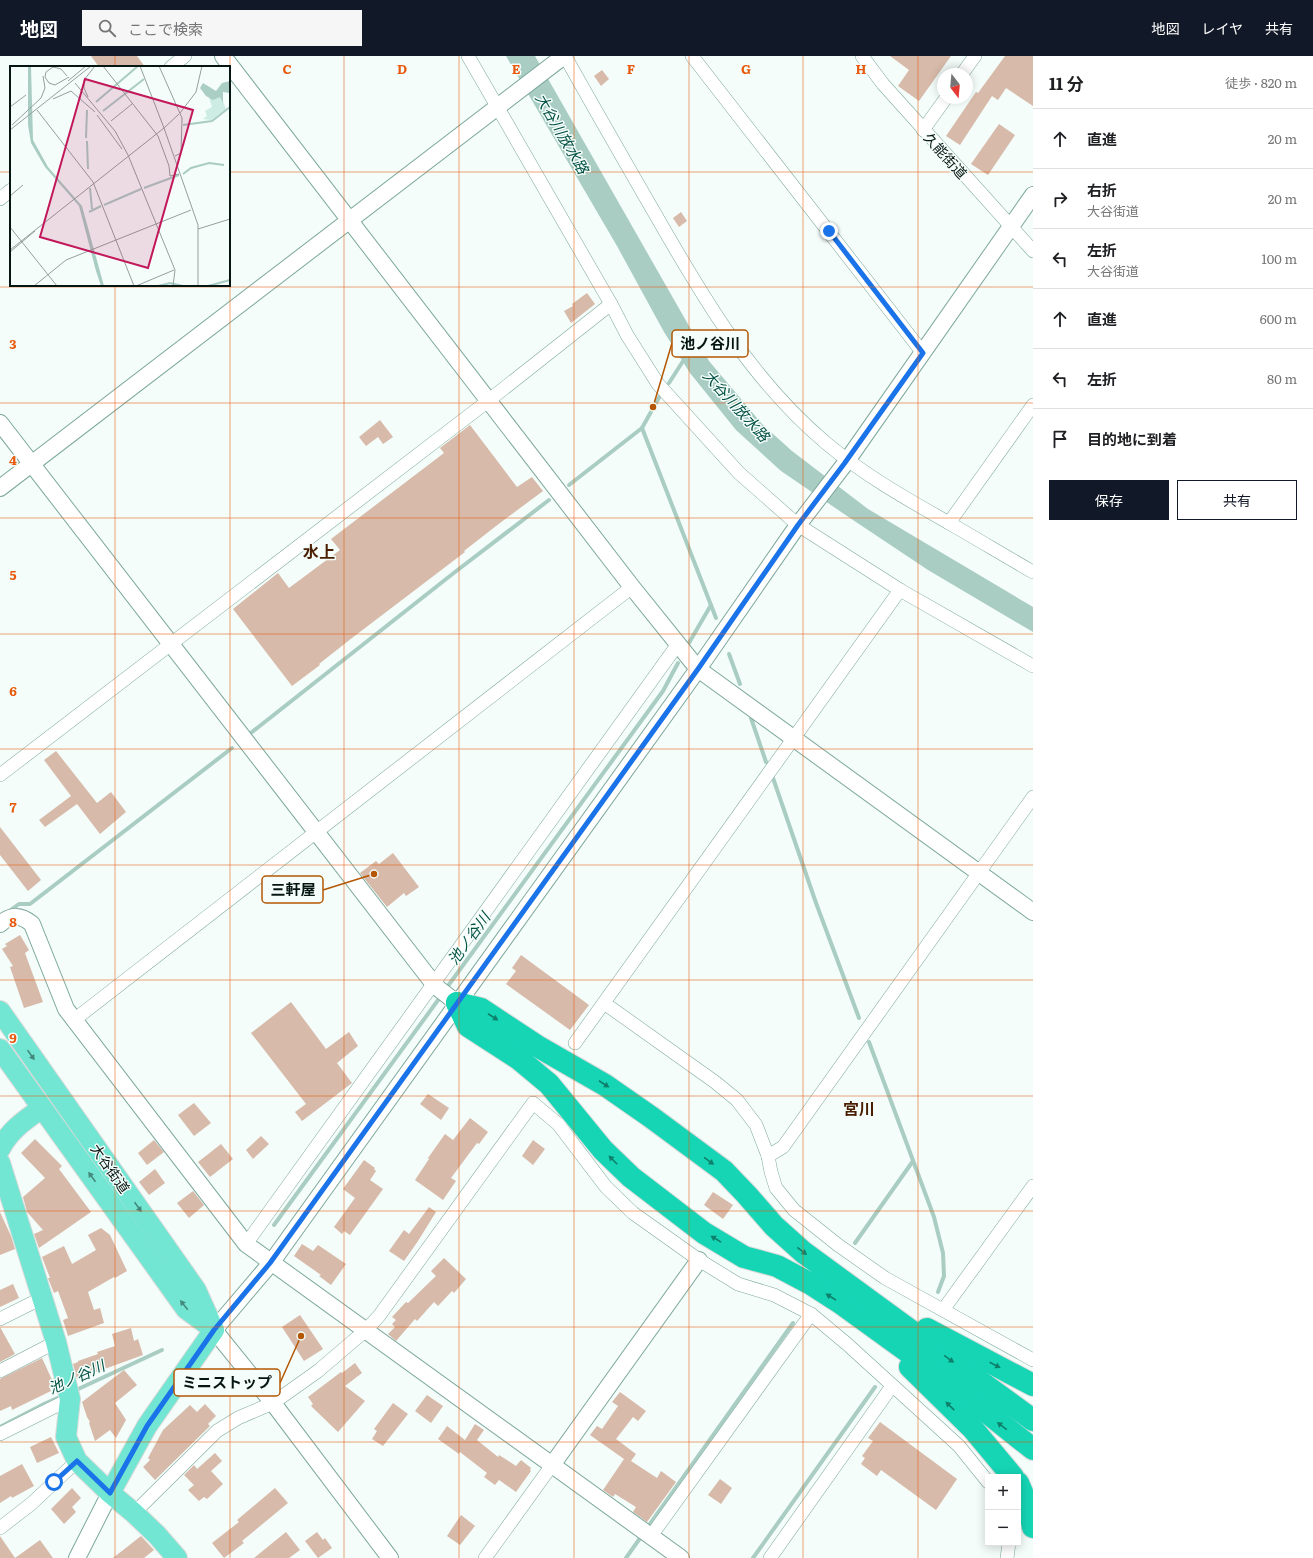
<!DOCTYPE html>
<html lang="ja">
<head>
<meta charset="utf-8">
<style>
  body { margin:0; font-family:Literata,"Noto Sans JP",serif; background:#f6f6f6; color:#202124 }
  .controls { position:absolute; right:12px; bottom:12px; display:grid; overflow:hidden; border-radius:0px; box-shadow:0 2px 10px #0003 }
  .controls button { width:36px; height:36px; display:grid; place-items:center; padding:0; border:0; border-bottom:1px solid #e0e0e0; background:#fff; color:#202124; font:20px sans-serif }
  .compass { position:absolute; left:937px; top:12px; width:36px; height:36px; border-radius:50%; background:#fff; box-shadow:0 2px 10px #0003; rotate:164deg }
  .stop { position:absolute; width:12px; height:12px; margin:-9px; border:3px solid #1a73e8; border-radius:50%; background:#fff }
  .stop.end { background:#1a73e8; border-color:#fff; box-shadow:0 1px 4px #0008 }
  .list { margin:0; padding:0; list-style:none }
  h2 { display:flex; justify-content:space-between; align-items:center; height:52px; margin:0; padding:0 16px; font-size:17px }
  h2 small { font-size:13px; font-weight:400; color:#757577 }
  .list li { display:grid; grid-template-columns:26px 1fr auto; gap:12px; align-items:center; box-sizing:border-box; height:60px; padding:0 16px; border-top:1px solid #e0e0e0 }
  .list b { display:block; font-size:15px; white-space:nowrap }
  .list p { margin:0; font-size:13px; white-space:nowrap; color:#757577 }
  .list em { font-size:13px; font-style:normal; color:#757577 }
  .actions { display:flex; gap:8px; padding:12px 16px }
  .actions a { flex:1; padding:9px 0; border:1px solid #111827; border-radius:0px; text-align:center; font-size:14px; color:#111827 }
  .actions .main { background:#111827; color:#fff }
  .icon { flex:none; width:22px; height:22px; fill:none; stroke:currentColor; stroke-width:2; stroke-linecap:round; stroke-linejoin:round }
  .map { position:relative; flex:none; width:1033px; height:1502px; overflow:hidden }
  header { display:flex; align-items:center; gap:24px; box-sizing:border-box; height:56px; padding:0 20px; background:#111827; color:#fff }
  header strong { font-size:19px }
  nav { display:flex; gap:22px; margin-inline-start:auto; font-size:14px }
  .search { width:280px; height:36px; background:#f6f6f6; display:flex; align-items:center; gap:10px; box-sizing:border-box; padding:0 14px; border-radius:0px; color:#757577; font-size:15px }
  main { display:flex }
  aside { flex:1; background:#fff }
  .map>svg:first-child { display:block }
</style>
</head>
<body>
<header>
<strong>地図</strong>
<div class="search"><svg class="icon" aria-label="search" viewBox="0 0 24 24"><circle cx="10" cy="10" r="6"/><path d="M15 15l6 6"/></svg>ここで検索</div>
<nav><a>地図</a><a>レイヤ</a><a>共有</a></nav>
</header>
<main>
<div class="map">
<svg width="1033" height="1502" viewBox="0 0 1033 1502">
  <rect width="100%" height="100%" fill="#f4fdfa"/>
  <path fill="#a9cdc3" d="M506 0H535L709 305 762 368 792 395 868 453 1033 551V576L928 514 847 460 781 415 736 374 690 317 664 276 617 190Z"/>
  <g fill="none" stroke-linecap="round" stroke-linejoin="round">
    <g stroke="#a9cdc3" stroke-width="4">
      <path d="M669 327 685 302"/>
      <path d="M642 372 716 562"/>
      <path d="M569 429 642 372 661 338"/>
      <path d="M686 592 711 549"/>
      <path d="M729 598 740 628"/>
      <path d="M751 662 766 706"/>
      <path d="M252 676 455 516 549 444"/>
      <path d="M773 722 816 847 859 962"/>
      <path d="M8 856 19 848H30L232 692"/>
      <path d="M445 934 663 635 678 607"/>
      <path d="M869 986 934 1161 943 1197 944 1220 938 1236"/>
      <path d="M274 1169 441 940"/>
      <path d="M855 1187 913 1105"/>
      <path d="M74 1335 162 1294"/>
      <path d="M0 1371 44 1348 62 1340"/>
      <path d="M647 1472 793 1267"/>
      <path d="M626 1502 643 1478"/>
      <path d="M753 1502 875 1331"/>
    </g>
  </g>
  <g fill="#d7baa9">
    <path d="M91 0H137L145 11H99Z"/>
    <path d="M890 0H951L919 45 898 30 909 14Z"/>
    <path d="M1005 0H1033V50L1006 32 998 44 992 40 960 89 946 80 976 36 978 37Z"/>
    <path d="M602 14 609 23 601 30 594 20Z"/>
    <path d="M999 68 1015 79 988 119 971 108Z"/>
    <path d="M681 156 687 165 679 171 673 162Z"/>
    <path d="M587 237 595 248 571 267 564 255 573 250 572 248Z"/>
    <path d="M380 364 393 381 383 388 378 381 366 390 359 381Z"/>
    <path d="M470 369 517 431 532 421 543 435 496 470 464 495 465 496 352 582 319 608 320 609 292 630 233 553 278 517 289 532 340 494 331 483 444 397 440 392Z"/>
    <path d="M56 695 97 747 111 736 126 756 100 778 77 748 45 771 39 764 71 740 44 704Z"/>
    <path d="M0 771 41 824 28 835 0 799Z"/>
    <path d="M393 797 419 831 406 840 404 837 387 851 360 817 376 805 379 808Z"/>
    <path d="M20 879 29 894 25 897 43 946 24 952 10 911 13 910 2 893 7 890 5 888Z"/>
    <path d="M521 899 589 949 570 974 506 928 516 915 512 912Z"/>
    <path d="M291 946 326 993 349 976 358 990 337 1007 352 1027 302 1065 295 1056 306 1048 251 977Z"/>
    <path d="M428 1038 449 1052 441 1064 420 1048Z"/>
    <path d="M194 1047 211 1067 194 1080 178 1059Z"/>
    <path d="M470 1062 488 1076 479 1088 477 1087 451 1122 456 1125 443 1144 415 1124 429 1103 428 1102 445 1078 453 1084Z"/>
    <path d="M261 1080 269 1088 253 1103 246 1094Z"/>
    <path d="M35 1083 62 1110 59 1113 91 1156 39 1192 34 1178 43 1174 27 1156 23 1141 45 1122 21 1097Z"/>
    <path d="M154 1084 164 1096 147 1109 138 1097Z"/>
    <path d="M533 1084 545 1093 533 1109 522 1100Z"/>
    <path d="M221 1088 233 1103 210 1121 198 1106Z"/>
    <path d="M364 1104 375 1112 374 1113 376 1115 370 1124 383 1133 350 1179 344 1175 342 1178 334 1171 355 1142 343 1133Z"/>
    <path d="M155 1113 165 1127 149 1139 139 1126Z"/>
    <path d="M193 1135 204 1149 189 1162 177 1147Z"/>
    <path d="M713 1136 733 1149 723 1163 704 1149Z"/>
    <path d="M429 1151 436 1156 418 1185 404 1205 389 1195 404 1174 409 1178Z"/>
    <path d="M0 1156 11 1180 15 1193 0 1199Z"/>
    <path d="M101 1172 110 1179 127 1215 115 1222 114 1221 88 1236 94 1254 100 1252 104 1267 68 1280 63 1264 68 1262 58 1235 54 1237 48 1222H50L42 1201 64 1190 72 1208 96 1194 88 1179Z"/>
    <path d="M302 1188 313 1195 318 1189 346 1208 331 1229 319 1220 321 1219 294 1200Z"/>
    <path d="M444 1202 466 1223 454 1237 452 1235 438 1250 434 1246 417 1265 415 1263 396 1285 388 1278 395 1271 392 1268 396 1264 392 1261 406 1246 408 1247 436 1220 431 1215Z"/>
    <path d="M13 1228 19 1242 0 1251V1234Z"/>
    <path d="M300 1259 323 1293 304 1305 282 1271Z"/>
    <path d="M0 1271 15 1298 0 1306Z"/>
    <path d="M131 1272 134 1285 138 1283 143 1299 77 1323 73 1308 78 1306V1305L98 1298 97 1296 115 1290 112 1278Z"/>
    <path d="M42 1302 54 1328 49 1330 51 1335 12 1354 11 1350 0 1355V1323Z"/>
    <path d="M355 1307 362 1317 345 1330 365 1345 338 1376 311 1350 313 1348 308 1341 341 1316 342 1317Z"/>
    <path d="M124 1314 137 1329 115 1347 126 1364 116 1382 110 1374 95 1385 89 1367 90 1366 87 1361 82 1346Z"/>
    <path d="M620 1336 646 1355 638 1365 633 1361 616 1383 636 1398 631 1405 657 1422 661 1415 676 1426 647 1466 633 1456 636 1451 615 1438 613 1441 603 1434 624 1403 590 1379 597 1370 602 1373 618 1350 612 1346Z"/>
    <path d="M427 1339 443 1350 431 1367 415 1355Z"/>
    <path d="M393 1347 408 1358 383 1390 372 1383 377 1375 374 1373Z"/>
    <path d="M205 1348 216 1360 208 1368 210 1370 155 1424 143 1411 150 1404 148 1402 163 1374 190 1349 197 1356Z"/>
    <path d="M880 1366 957 1423 936 1454 881 1414 877 1420 861 1408 865 1402 862 1400 873 1385 868 1382Z"/>
    <path d="M475 1368 484 1374 477 1384 498 1401 499 1399 516 1410 521 1404 531 1412 530 1414 531 1415 516 1436 499 1424 495 1429 484 1421 487 1417 460 1396 459 1398 438 1383 447 1370 465 1384Z"/>
    <path d="M51 1381 59 1397 37 1407 30 1391Z"/>
    <path d="M215 1397 222 1405 211 1415 223 1428 207 1443 204 1441 199 1445 188 1434 194 1429 184 1419 194 1409 197 1413Z"/>
    <path d="M22 1408 34 1430 12 1442 11 1440 0 1447V1420Z"/>
    <path d="M720 1423 732 1432 721 1448 708 1439Z"/>
    <path d="M72 1432 81 1442 72 1451 76 1456 64 1468 51 1453Z"/>
    <path d="M275 1432 288 1447 242 1485 244 1487 224 1502 212 1487 239 1466 237 1464Z"/>
    <path d="M461 1459 475 1470 460 1489 447 1480Z"/>
    <path d="M286 1476 300 1494 289 1502H254Z"/>
    <path d="M317 1476 323 1484 325 1482 332 1492 318 1502 305 1485Z"/>
    <path d="M0 1480 15 1502H0Z"/>
    <path d="M141 1480 154 1494 144 1502H113Z"/>
    <path d="M40 1484 53 1502H15Z"/>
  </g>
  <g fill="none" stroke-linecap="round" stroke-linejoin="round">
    <defs>
      <g id="minor">
        <path d="M468 0 611 248 627 279 658 328 739 417 798 469 900 534 1033 610"/>
        <path d="M565 0C594 52 624 104 654 156 702 240 751 324 826 387 864 419 907 443 949 467 977 483 1005 500 1033 516"/>
        <path d="M692 0 923 297"/>
        <path d="M862 0 883 28 1033 195"/>
        <path d="M171 11 185 0"/>
        <path d="M962 18 975 0"/>
        <path d="M923 74 946 42"/>
        <path d="M0 143 11 134"/>
        <path d="M949 467 1033 349"/>
        <path d="M0 719 488 345 611 248"/>
        <path d="M604 947 715 1026 737 1044 756 1069 768 1100 771 1116 776 1132 794 1154 838 1189 885 1222 1033 1304"/>
        <path d="M74 964 632 531"/>
        <path d="M575 987 900 534"/>
        <path d="M768 1100 783 1091 1033 741"/>
        <path d="M246 1188 678 588"/>
        <path d="M943 1254 1033 1130"/>
        <path d="M0 1263 42 1242"/>
        <path d="M0 1315 56 1286"/>
        <path d="M0 1378 70 1343"/>
        <path d="M134 1457 217 1375 238 1362 273 1347 318 1315 366 1274 379 1260 533 1047 558 1068 606 1131 633 1157 699 1204 738 1228 774 1239 811 1258 847 1288 959 1390 988 1426"/>
        <path d="M0 1472 31 1448 77 1405"/>
        <path d="M651 1480 811 1258"/>
        <path d="M485 1502 552 1409"/>
        <path d="M770 1502 892 1330"/>
        <path d="M1007 1502 1009 1487"/>
      </g>
      <g id="tertiary">
        <path d="M223 0 632 531 698 613 1033 856"/>
        <path d="M0 367 433 927 439 933 457 947"/>
        <path d="M0 432 564 0"/>
        <path d="M0 868C12 858 21 859 32 868L66 953 246 1188 681 1502"/>
        <path d="M552 1409 699 1204"/>
        <path d="M77 1502 110 1437"/>
        <path d="M390 1502 273 1347 214 1274 271 1207 698 613 798 469 844 409 1033 139"/>
      </g>
      <g id="primary">
        <path d="M0 955 196 1234 214 1274"/>
        <path d="M0 993 186 1253 212 1272"/>
        <path d="M0 1093C10 1074 25 1064 42 1052"/>
        <path d="M0 1107 56 1286 70 1343 66 1381 77 1405 110 1437 134 1457 157 1479 177 1502"/>
        <path d="M110 1437 147 1370 214 1274"/>
      </g>
      <g id="motorway">
        <path d="M457 947 468 970 519 1003 549 1028 603 1094 631 1121 704 1177 744 1201 777 1210 811 1228 842 1248 936 1316 1033 1393"/>
        <path d="M457 947 481 953 537 990 605 1029 651 1061 724 1115 746 1138 774 1170 803 1196 1033 1364"/>
        <path d="M927 1273 1033 1329"/>
        <path d="M910 1311 973 1373 1013 1421"/>
        <path d="M1018 1427 1028 1450 1033 1471"/>
      </g>
    </defs>
    <use href="#minor" stroke="#7da89c" stroke-width="14"/>
    <use href="#tertiary" stroke="#7da89c" stroke-width="18"/>
    <use href="#primary" stroke="#d7dad9" stroke-width="22"/>
    <use href="#motorway" stroke="#d7dad9" stroke-width="24"/>
    <use href="#minor" stroke="#fff" stroke-width="13"/>
    <use href="#tertiary" stroke="#fff" stroke-width="16"/>
    <use href="#primary" stroke="#73e6d3" stroke-width="20"/>
    <use href="#motorway" stroke="#15d5b5" stroke-width="22"/>
  </g>
  <defs><path id="oneway-solid" d="M-6-.8H1V-3.2L6.5 0L1 3.2V.8H-6Z"/></defs>
  <g fill="#0e7f6b">
    <use href="#oneway-solid" transform="translate(493 961) rotate(33)"/>
    <use href="#oneway-solid" transform="translate(604 1028) rotate(33)"/>
    <use href="#oneway-solid" transform="translate(613 1104) rotate(-135)"/>
    <use href="#oneway-solid" transform="translate(709 1105) rotate(36)"/>
    <use href="#oneway-solid" transform="translate(716 1183) rotate(-149)"/>
    <use href="#oneway-solid" transform="translate(802 1195) rotate(38)"/>
    <use href="#oneway-solid" transform="translate(831 1241) rotate(-148)"/>
    <use href="#oneway-solid" transform="translate(949 1303) rotate(36)"/>
    <use href="#oneway-solid" transform="translate(995 1309) rotate(28)"/>
    <use href="#oneway-solid" transform="translate(950 1350) rotate(-136)"/>
    <use href="#oneway-solid" transform="translate(1002 1370) rotate(-143)"/>
  </g>
  <g fill="#42887c">
    <use href="#oneway-solid" transform="translate(31 999) rotate(55)"/>
    <use href="#oneway-solid" transform="translate(92 1121) rotate(-126)"/>
    <use href="#oneway-solid" transform="translate(138 1151) rotate(55)"/>
    <use href="#oneway-solid" transform="translate(184 1249) rotate(-129)"/>
  </g>
  <g fill="none" stroke-linecap="round" stroke-linejoin="round">
    <path stroke="#1a73e8" stroke-width="5" d="M54 1426 77 1405 110 1437 147 1370 214 1274 270 1207 698 613 798 469 844 408 923 297 829 175"/>
  </g>
  <path fill="none" stroke="#e8590c" stroke-width="1" stroke-opacity="0.55" d="M115 0V11M230 0V1502M344 0V1502M459 0V1502M574 0V1502M689 0V1502M803 0V1502M918 0V1502M0 116H11M229 116H1033M115 229V1502M0 231H1033M0 347H1033M0 462H1033M0 578H1033M0 693H1033M0 809H1033M0 924H1033M0 1040H1033M0 1155H1033M0 1271H1033M0 1386H1033"/>
  <g text-anchor="middle" dominant-baseline="central" stroke-width="3" stroke-linejoin="round" paint-order="stroke">
    <g font-size="14" fill="#051511" stroke="#f4fdfa">
      <text transform="translate(946 99) rotate(48)">久能街道</text>
      <text transform="translate(111 1112) rotate(55)">大谷街道</text>
    </g>
    <g font-size="15" font-style="italic" fill="#055244" stroke="#f4fdfa">
      <text transform="translate(563 77) rotate(60)">大谷川放水路</text>
      <text transform="translate(737 349) rotate(48)">大谷川放水路</text>
      <text transform="translate(468 882) rotate(-54)">池ノ谷川</text>
      <text transform="translate(76 1320) rotate(-24)">池ノ谷川</text>
    </g>
    <g font-size="16" font-weight="bold" fill="#4a1e00" stroke="#f4fdfa">
      <text x="319" y="495">水上</text>
      <text x="859" y="1052">宮川</text>
    </g>
  </g>
  <g transform="translate(10 10)">
    <rect width="220" height="220" fill="#f4fdfa"/>
    <path d="M211 30 216 43 201 54 193 53 197 50 195 45 202 41 199 32Z" fill="#cdede4"/>
    <path d="M220 15V27L213 26V37L210 31 203 34 196 30 190 22 193 17 206 25 212 17Z" fill="#aacec4"/>
    <path d="M18 0H21L23 74 38 101 72 140 94 220H91L86 205 69 140 35 101 21 77 18 59Z" fill="#a9cdc3"/>
    <path fill="none" stroke="#a9cdc3" stroke-width="2" d="M86 36 128 0M93 45 134 13M173 59 202 55 220 41M76 72 77 44M77 75 78 103M173 108 181 102 199 97 214 99M80 122 82 143M134 122 169 109M94 139 131 123M79 146 91 140M148 220 160 217 173 220M198 220 220 214"/>
    <path fill="none" stroke="#94a09d" stroke-width="1" d="M93 0 148 70 159 100 160 110 169 108M149 0 172 52 171 87 165 90M57 10 51 3 43 1 36 6 35 11 39 17 45 19 59 11M58 15 76 0M65 17 105 65 118 89M78 31 74 22V14L85 0M43 33 61 25 85 46M0 41 16 29M27 44 83 116 124 220M170 47 186 26 192 0M87 49 112 83M101 55 122 38M2 59 31 32 35 22 33 10M154 62 188 159V220M154 62 169 48M0 64 81 0M118 89 165 204 163 220M0 130 13 119M0 161 47 220M188 163 220 153M0 184 154 62 130 0M0 186 25 165M24 220 56 194 181 144M126 220 164 204"/>
    <path fill="#c2185b" fill-opacity="0.15" stroke="#c2185b" stroke-width="2" d="M75 13 183 44 138 202 30 171Z"/>
    <rect width="220" height="220" fill="none" stroke="#051511" stroke-width="2"/>
  </g>
  <g font-size="13" text-anchor="middle" font-weight="bold" fill="#e8590c" stroke="#f4fdfa" stroke-width="3" stroke-linejoin="round" paint-order="stroke">
    <text x="287" y="18">C</text>
    <text x="402" y="18">D</text>
    <text x="516" y="18">E</text>
    <text x="631" y="18">F</text>
    <text x="746" y="18">G</text>
    <text x="861" y="18">H</text>
    <text x="13" y="293">3</text>
    <text x="13" y="409">4</text>
    <text x="13" y="524">5</text>
    <text x="13" y="640">6</text>
    <text x="13" y="756">7</text>
    <text x="13" y="871">8</text>
    <text x="13" y="987">9</text>
  </g>
  <path fill="none" stroke="#b45703" stroke-width="1.5" d="M653 351L672 287M374 818L323 834M301 1280L280 1327"/>
  <g fill="#b45703" stroke="#f4fdfa" stroke-width="1.5">
    <circle cx="653" cy="351" r="4"/>
    <circle cx="374" cy="818" r="4"/>
    <circle cx="301" cy="1280" r="4"/>
  </g>
  <g fill="#f4fdfa" stroke="#b45703" stroke-width="1.5">
    <rect x="672" y="274" width="76" height="27" rx="4"/>
    <rect x="262" y="820" width="61" height="27" rx="4"/>
    <rect x="174" y="1313" width="106" height="27" rx="4"/>
  </g>
  <g font-size="15" text-anchor="middle" font-weight="bold" fill="#051511">
    <text x="710" y="293">池ノ谷川</text>
    <text x="293" y="839">三軒屋</text>
    <text x="227" y="1332">ミニストップ</text>
  </g>
</svg>
<div class="controls">
<button>+</button>
<button>−</button>
</div>
<svg class="compass" viewBox="-18 -18 36 36"><path d="M0-13l5 13h-10z" fill="#e53935"/><path d="M0 13l5-13h-10z" fill="#757577"/></svg>
<div class="stop" style="left:54px;top:1426px"></div>
<div class="stop end" style="left:829px;top:175px"></div>
</div>
<aside>
<h2>11 分<small>徒歩 · 820 m</small></h2>
<ul class="list">
<li><svg class="icon" aria-label="ahead" viewBox="0 0 24 24"><path d="M12 20V5M6 11l6-6 6 6"/></svg><div><b>直進</b></div><em>20 m</em></li>
<li><svg class="icon" aria-label="right" viewBox="0 0 24 24"><path d="M7 20v-9h11M14 6l5 5-5 5"/></svg><div><b>右折</b><p>大谷街道</p></div><em>20 m</em></li>
<li><svg class="icon" aria-label="left" viewBox="0 0 24 24"><path d="M17 20v-9H6M10 6l-5 5 5 5"/></svg><div><b>左折</b><p>大谷街道</p></div><em>100 m</em></li>
<li><svg class="icon" aria-label="ahead" viewBox="0 0 24 24"><path d="M12 20V5M6 11l6-6 6 6"/></svg><div><b>直進</b></div><em>600 m</em></li>
<li><svg class="icon" aria-label="left" viewBox="0 0 24 24"><path d="M17 20v-9H6M10 6l-5 5 5 5"/></svg><div><b>左折</b></div><em>80 m</em></li>
<li><svg class="icon" aria-label="arrive" viewBox="0 0 24 24"><path d="M6 21V4h12l-3 4 3 4H6"/></svg><div><b>目的地に到着</b></div></li>
</ul>
<div class="actions"><a class="main">保存</a><a>共有</a></div>
</aside>
</main>
</body>
</html>
